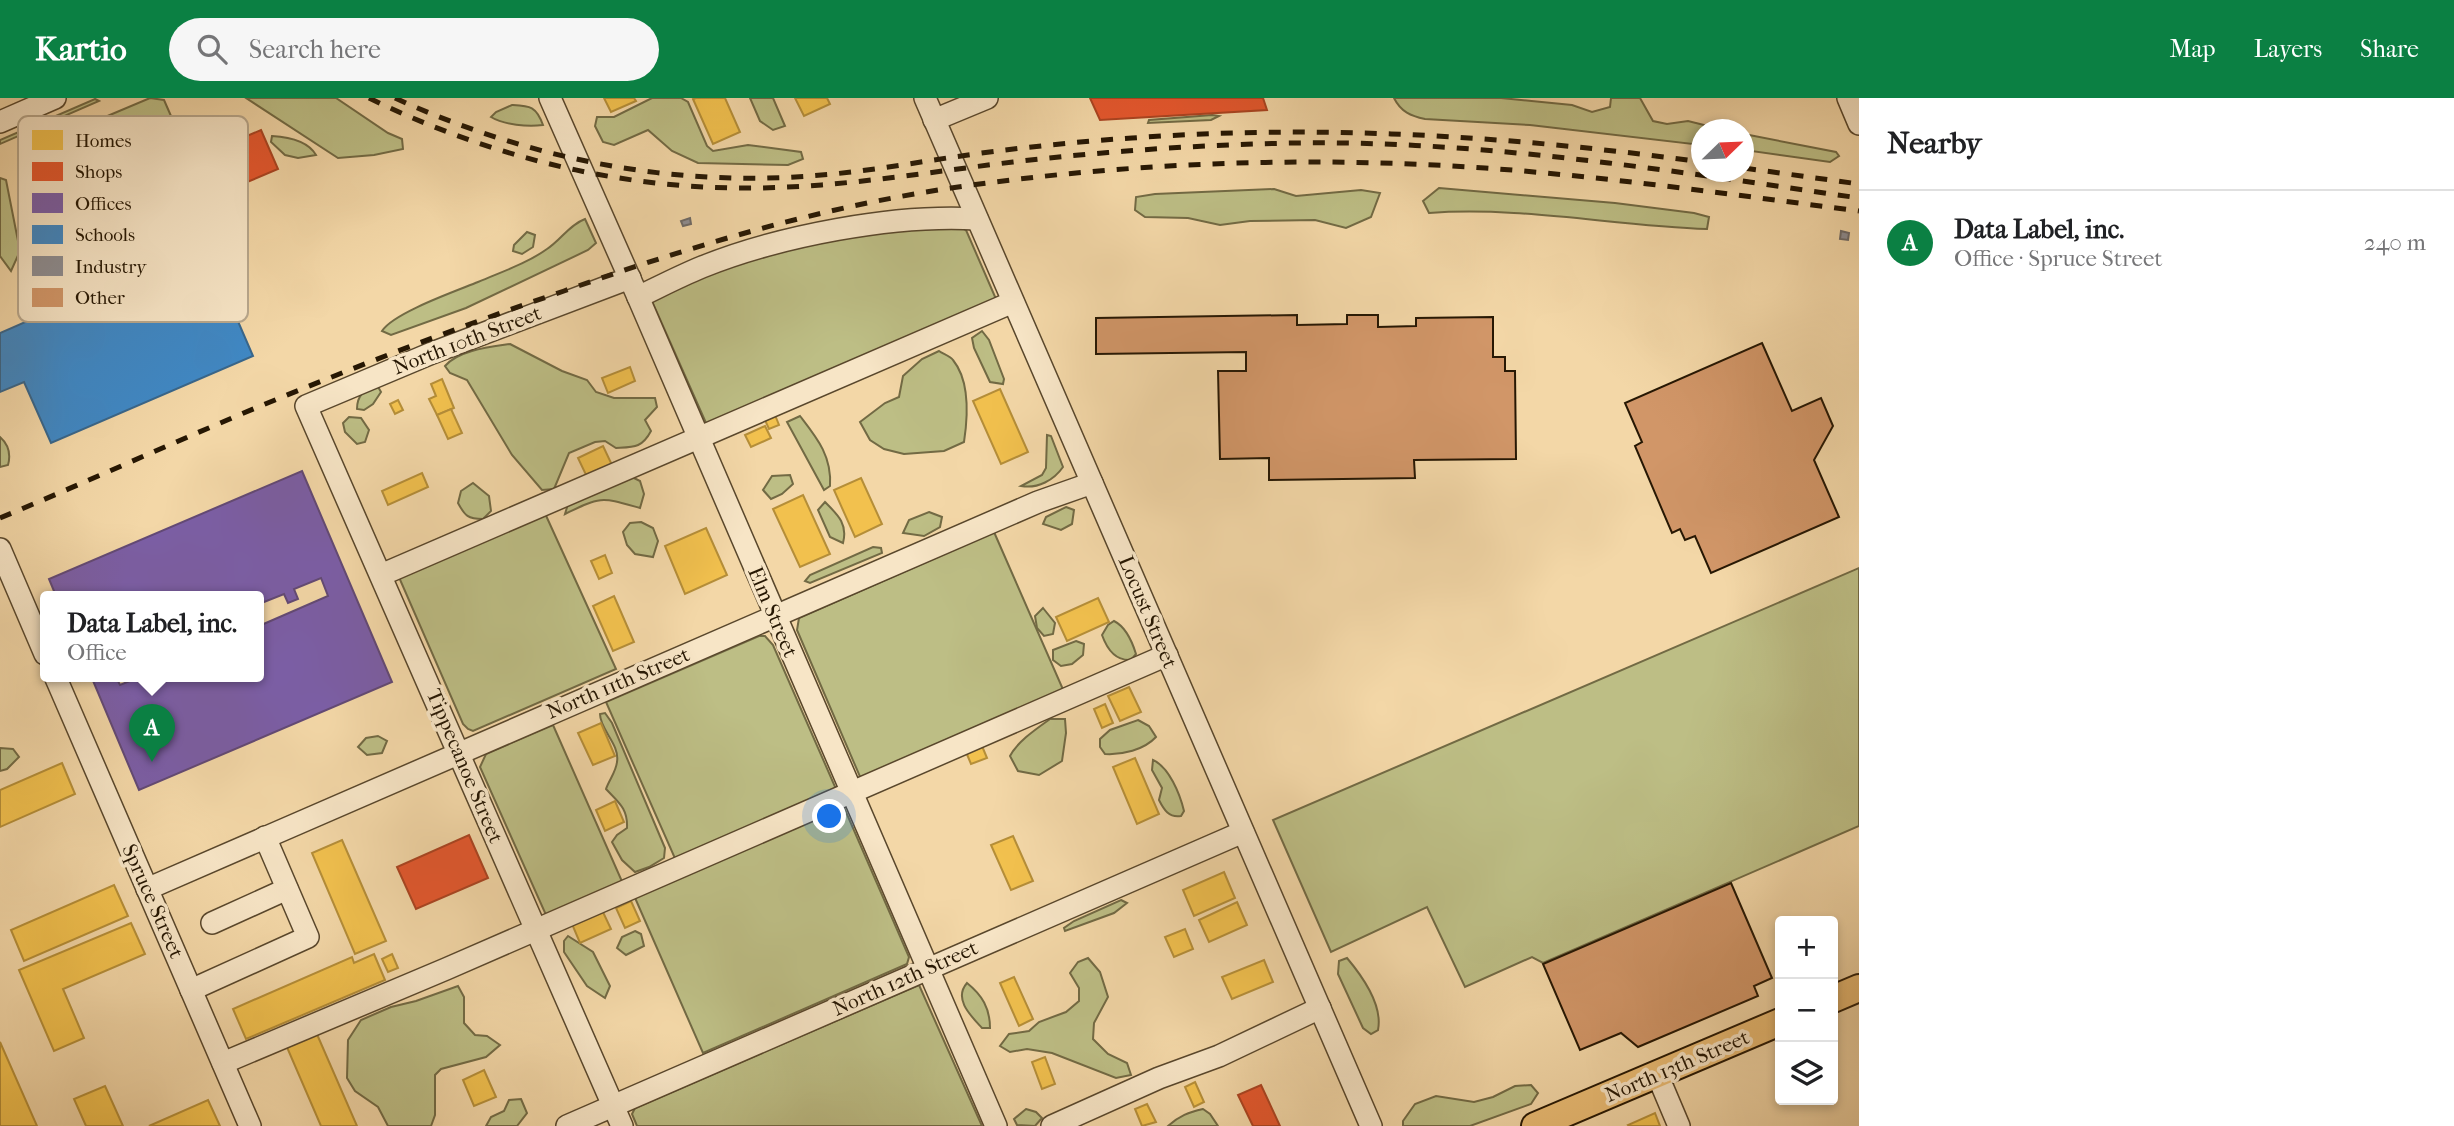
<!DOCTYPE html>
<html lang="en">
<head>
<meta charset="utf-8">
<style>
  body { margin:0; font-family:"IM FELL French Canon",serif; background:#f6f6f6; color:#202124 }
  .controls { position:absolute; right:21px; bottom:21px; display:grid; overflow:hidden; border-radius:7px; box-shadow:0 4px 10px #0003 }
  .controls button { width:63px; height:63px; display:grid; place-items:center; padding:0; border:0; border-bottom:2px solid #e0e0e0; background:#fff; color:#202124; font:35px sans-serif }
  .compass { position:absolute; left:1691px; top:21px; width:63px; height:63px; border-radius:50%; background:#fff; box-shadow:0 4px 10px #0003; rotate:67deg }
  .you { position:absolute; left:830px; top:719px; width:24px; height:24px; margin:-18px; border:5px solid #fff; border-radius:50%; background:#1a73e8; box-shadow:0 0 0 10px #1a73e833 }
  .badge { display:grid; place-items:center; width:46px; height:46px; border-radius:50%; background:#0b8043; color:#fff; font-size:23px; font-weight:700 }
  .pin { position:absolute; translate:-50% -58px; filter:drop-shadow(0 2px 4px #0008) }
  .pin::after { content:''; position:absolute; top:37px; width:24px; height:21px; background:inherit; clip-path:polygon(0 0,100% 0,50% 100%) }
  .popup { position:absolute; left:40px; top:493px; width:224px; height:91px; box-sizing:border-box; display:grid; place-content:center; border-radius:7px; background:#fff; filter:drop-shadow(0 2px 5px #0005); font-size:23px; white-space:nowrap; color:#757577 }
  .popup b { font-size:26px; color:#202124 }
  .popup::after { content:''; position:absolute; left:50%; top:100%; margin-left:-14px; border:14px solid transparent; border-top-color:#fff }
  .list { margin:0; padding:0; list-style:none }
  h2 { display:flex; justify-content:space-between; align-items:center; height:91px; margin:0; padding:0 28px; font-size:30px }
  h2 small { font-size:23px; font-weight:400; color:#757577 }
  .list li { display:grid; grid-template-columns:46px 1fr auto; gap:21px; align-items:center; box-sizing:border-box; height:105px; padding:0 28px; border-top:2px solid #e0e0e0 }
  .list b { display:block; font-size:26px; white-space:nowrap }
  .list p { margin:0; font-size:23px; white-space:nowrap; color:#757577 }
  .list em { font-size:23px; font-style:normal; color:#757577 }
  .icon { flex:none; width:38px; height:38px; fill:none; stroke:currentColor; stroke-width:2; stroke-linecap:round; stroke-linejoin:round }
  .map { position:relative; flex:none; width:1859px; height:1028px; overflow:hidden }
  header { display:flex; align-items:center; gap:42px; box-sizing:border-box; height:98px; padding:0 35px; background:#0b8043; color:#fff }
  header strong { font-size:33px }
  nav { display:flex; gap:38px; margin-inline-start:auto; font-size:24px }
  .search { width:490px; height:63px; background:#f6f6f6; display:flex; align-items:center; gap:18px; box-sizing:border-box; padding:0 24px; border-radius:38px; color:#757577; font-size:26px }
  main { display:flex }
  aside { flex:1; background:#fff }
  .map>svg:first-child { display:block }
</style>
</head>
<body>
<header>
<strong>Kartio</strong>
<div class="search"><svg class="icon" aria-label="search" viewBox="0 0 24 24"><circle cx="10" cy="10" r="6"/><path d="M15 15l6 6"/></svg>Search here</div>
<nav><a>Map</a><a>Layers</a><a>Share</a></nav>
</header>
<main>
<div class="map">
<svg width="1859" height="1028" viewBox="0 0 1859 1028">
  <rect width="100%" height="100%" fill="#f3d7a7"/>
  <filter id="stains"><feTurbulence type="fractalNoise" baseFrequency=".00286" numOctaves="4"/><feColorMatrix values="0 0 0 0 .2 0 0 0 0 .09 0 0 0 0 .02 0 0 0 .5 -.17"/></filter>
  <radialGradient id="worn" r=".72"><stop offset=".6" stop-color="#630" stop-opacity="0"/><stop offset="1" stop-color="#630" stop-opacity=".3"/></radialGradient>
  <g fill="#bdbe85" stroke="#726a44" stroke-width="2">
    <path d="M150 0 164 2 213 114C207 128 191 133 178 139L166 131 156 113 90 142 61 140 29 70 32 54 79 30Z"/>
    <path d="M246 0H336L388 35 402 41 403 51 374 57 338 60Z"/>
    <path d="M652 0H681L688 4 707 48 713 53 748 47 801 54 803 61 788 67 698 65 672 53 648 32 614 47 603 44 595 28 597 19H614Z"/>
    <path d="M750 0H773L785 28 773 32 760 23Z"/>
    <path d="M1394 0H1501L1572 7 1592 14 1610 9 1611 0H1640L1653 23 1667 26 1688 23 1720 31 1702 32 1701 47 1530 27 1425 21C1411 18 1401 14 1394 0Z"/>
    <path d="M95 1 99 3 0 46V42Z"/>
    <path d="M512 7C530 8 536 8 543 27 528 29 504 27 491 19L496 14Z"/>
    <path d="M1212 17 1219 18 1211 22 1148 25 1149 22Z"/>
    <path d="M1744 36 1836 54 1839 58 1830 64 1744 52Z"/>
    <path d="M272 38C288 39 308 43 316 57L298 60 285 57 271 44Z"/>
    <path d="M0 80 6 82 20 153 11 173 0 158Z"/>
    <path d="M1439 90 1615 105 1694 115 1709 119 1707 131C1615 128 1520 108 1429 115L1423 103Z"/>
    <path d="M1274 91 1296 98 1361 92 1380 95 1371 119 1346 130 1315 122 1250 123 1220 127 1188 120 1145 119 1135 112 1136 99 1155 96Z"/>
    <path d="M585 121 596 145 588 152 466 210 391 237 382 233C393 215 456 193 478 184 501 174 526 166 547 151 561 142 569 127 585 121Z"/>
    <path d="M962 130 966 132 996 201 709 328 706 325 651 201 766 153 872 133Z"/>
    <path d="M527 134 535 137 533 149 522 156 513 153 514 147Z"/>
    <path d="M982 233 989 242 1004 281 1003 286 990 284 974 250 972 240Z"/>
    <path d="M510 246 562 273 587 282 596 294 614 300H655L657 309 645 322 651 333C642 350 634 349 616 350L605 343 595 344 569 355 554 391 542 392 512 357 467 282 450 275 445 268C459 252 490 249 510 246Z"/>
    <path d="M939 253C943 256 950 258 953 262 970 283 968 318 964 344L944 353 904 356 884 351 870 342 860 324 885 305 899 299 903 278 922 261Z"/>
    <path d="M377 287 381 294 373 306 364 312 357 311C357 297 365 290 377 287Z"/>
    <path d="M800 318C817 340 832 358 830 388L824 392 787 324Z"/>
    <path d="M349 319 361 320 369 332 365 344 357 346 345 334 343 325Z"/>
    <path d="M1047 337 1051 338 1063 369C1054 382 1038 391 1021 388L1042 377 1046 370Z"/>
    <path d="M0 339C9 347 11 356 8 367L0 369Z"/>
    <path d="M790 377 793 386 782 396 771 401 763 392 772 378Z"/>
    <path d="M632 379 640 383 644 396 640 410C601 399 602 398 565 416L568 406Z"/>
    <path d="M473 385 489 398 491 413 483 421C468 421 465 418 458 405L461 393Z"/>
    <path d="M825 404C838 417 848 426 843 445L830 439 818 412Z"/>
    <path d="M1066 409 1074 412 1072 426 1061 432 1043 426 1046 419Z"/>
    <path d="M543 411 616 571 473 633 468 631 463 626 398 477Z"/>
    <path d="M929 414 942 419 940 429 924 438 903 435 909 422Z"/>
    <path d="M641 424 653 430 658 443 653 459 635 456 627 447 623 434 630 425Z"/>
    <path d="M994 434 1065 596 861 681 797 532 799 520Z"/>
    <path d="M873 449 881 450 882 455 810 485 805 483 810 477Z"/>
    <path d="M1859 470V728L1543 865 1532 859 1465 889 1427 809 1331 854 1273 722Z"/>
    <path d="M1043 510 1055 525 1053 536 1044 538 1037 530 1035 518Z"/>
    <path d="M1114 523C1126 529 1132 543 1136 556L1131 562C1116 563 1107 551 1102 537L1108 527Z"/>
    <path d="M759 538H765L773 547 836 691 677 765 606 604Z"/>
    <path d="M1076 543 1084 546 1083 557 1072 566 1061 568 1053 562V552Z"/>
    <path d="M605 615 612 625 665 750 664 760 649 769 635 774 622 762 612 744 617 737 627 730C628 710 618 704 606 691 609 682 616 674 617 664 620 646 600 632 600 616Z"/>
    <path d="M1050 621H1065L1066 635 1062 663 1039 677 1018 673 1010 658C1017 644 1036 631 1050 621Z"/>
    <path d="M1138 622 1149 628 1156 639C1144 652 1122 657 1105 656L1100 649V641L1110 632Z"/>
    <path d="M553 627 624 788 546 817 480 669 486 656Z"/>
    <path d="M378 638 387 643 382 655 367 657 358 649 366 640Z"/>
    <path d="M0 650 13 651 19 659 7 671 0 673Z"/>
    <path d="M1153 662C1169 669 1180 696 1184 713L1181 718C1169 720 1164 712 1159 702L1162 690 1152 672Z"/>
    <path d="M843 707 909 859 907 866 703 955 632 793Z"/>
    <path d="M1121 802 1127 805 1114 815 1065 833 1064 830 1074 823Z"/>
    <path d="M635 833 641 836 644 848 626 857 617 850 622 839Z"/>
    <path d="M568 838 593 854 610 888 605 900 587 888 564 854V843Z"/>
    <path d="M1088 860 1100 874 1108 899 1094 925 1093 941 1108 956 1127 965 1131 977 1116 980 1052 955 1027 951 1010 954 1000 948 1009 936 1029 933 1039 924 1066 914 1079 903V890L1070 875 1078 864Z"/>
    <path d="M1347 860C1363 879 1383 907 1378 932L1371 936 1363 930 1338 876 1339 863Z"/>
    <path d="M967 885C982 897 990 910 990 930H982C971 918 953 901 967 885Z"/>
    <path d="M919 887 982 1028H637L632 1016 635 1010Z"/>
    <path d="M458 888 464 899V925L475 937 487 938 500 947 486 959 441 971 435 977V1017L431 1028H388L378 1009 355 993 347 980 348 942 361 922 391 909 416 903Z"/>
    <path d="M1531 987 1538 995 1531 1006 1470 1028H1403V1023L1415 1006 1436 998 1474 1004 1493 999 1515 988Z"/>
    <path d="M521 1001 527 1015 517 1028H486L491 1019 504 1013 509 1002Z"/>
    <path d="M1026 1011 1036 1014 1042 1020 1035 1028 1017 1027 1014 1021Z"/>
    <path d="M1203 1011 1210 1016 1218 1028H1168C1179 1018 1189 1014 1203 1011Z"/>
  </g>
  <g fill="#f2c14e" stroke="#b58e38" stroke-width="2">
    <path d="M604 0H634L636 3 611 14Z"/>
    <path d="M696 0H725L740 34 713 46 693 1Z"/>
    <path d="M795 0H827L830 6 804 18Z"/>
    <path d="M630 269 635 283 608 295 602 280Z"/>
    <path d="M442 281 454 310 437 317 429 301 436 298 431 286Z"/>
    <path d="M1000 291 1028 354 1001 366 973 303Z"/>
    <path d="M398 302 403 312 395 316 390 306Z"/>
    <path d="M451 311 462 335 448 341 437 317Z"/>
    <path d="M775 317 779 327 769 331 765 322Z"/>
    <path d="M765 328 771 340 751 349 745 337Z"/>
    <path d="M603 348 612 367 587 379 578 360Z"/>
    <path d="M422 375 428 389 388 407 382 393Z"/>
    <path d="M861 380 882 426 855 439 834 392Z"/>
    <path d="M803 397 830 456 800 469 773 411Z"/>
    <path d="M706 430 727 477 685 496 665 448Z"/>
    <path d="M605 457 612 475 599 481 591 463Z"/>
    <path d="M614 498 634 544 613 553 593 508Z"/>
    <path d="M1098 500 1109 524 1067 543 1056 519Z"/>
    <path d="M1129 589 1141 614 1120 623 1108 598Z"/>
    <path d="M1105 606 1113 625 1102 630 1094 611Z"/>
    <path d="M601 625 615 658 593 667 578 635Z"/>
    <path d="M982 648 987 660 971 666 966 654Z"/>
    <path d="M1135 660 1159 716 1137 726 1113 669Z"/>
    <path d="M62 665 75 696 0 729V692Z"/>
    <path d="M615 703 624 724 605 733 596 712Z"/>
    <path d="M1013 738 1033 783 1011 792 991 747Z"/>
    <path d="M342 742 386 843 355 856 312 755Z"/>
    <path d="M1224 774 1235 800 1194 818 1183 792Z"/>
    <path d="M114 787 128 818 24 863 11 832Z"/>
    <path d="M631 803 640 823 625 830 616 810Z"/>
    <path d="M1237 804 1247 827 1209 844 1199 822Z"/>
    <path d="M602 812 611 831 580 845 572 826Z"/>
    <path d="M131 825 145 856 63 891 84 940 54 953 19 872Z"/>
    <path d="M1185 831 1193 851 1174 859 1165 839Z"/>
    <path d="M374 856 385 882 246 941 233 911 352 859 354 865Z"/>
    <path d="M392 856 398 870 388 874 382 861Z"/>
    <path d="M1264 862 1273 884 1232 901 1222 879Z"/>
    <path d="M1014 879 1033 921 1019 928 1000 885Z"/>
    <path d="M316 934 357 1028H321L286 947Z"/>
    <path d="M0 944 37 1028H0Z"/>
    <path d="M1045 959 1055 986 1042 991 1032 964Z"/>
    <path d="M484 972 496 999 474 1008 463 982Z"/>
    <path d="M1195 984 1204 1004 1194 1009 1185 989Z"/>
    <path d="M105 988 123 1028H86L74 1001Z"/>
    <path d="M208 1002 220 1028H149Z"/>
    <path d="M1147 1006 1156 1024 1142 1028 1135 1011Z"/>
    <path d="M1655 1015 1660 1028H1629L1628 1027Z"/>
  </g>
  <g fill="#e4572e" stroke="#ab4421" stroke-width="2">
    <path d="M1090 0H1263L1267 12 1100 22Z"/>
    <path d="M261 32 278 71 245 85 228 46Z"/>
    <path d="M469 737 488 780 416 811 397 769Z"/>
    <path d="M1261 987 1280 1028H1253L1238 997Z"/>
  </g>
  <path fill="#7b5ea7" stroke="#624976" stroke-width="2" d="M302 373 392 584 139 692 91 578H130L118 583 120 587 142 578H259V528L328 498 321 480 294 491 298 501 288 505 284 496 259 506V498H56L49 481Z"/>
  <path fill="#3f88c5" stroke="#38668b" stroke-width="2" d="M205 147 253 258 51 345 24 284 0 294V235L117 184 116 181 135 173 136 176Z"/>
  <g fill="#8d8d92" stroke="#6e6a67" stroke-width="2">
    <path d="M690 120 691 126 683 128 681 123Z"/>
    <path d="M1841 133 1849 135 1848 142 1840 141Z"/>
  </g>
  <g fill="#d19668" stroke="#261703" stroke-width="2">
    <path d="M1297 217V227L1347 226V217H1378V229L1416 228V220L1493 219V259H1505V273H1515L1516 361 1414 362 1415 380 1269 382V360L1220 361 1218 273H1246V254L1096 256V220Z"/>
    <path d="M1762 245 1792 313 1821 300 1833 328 1814 362 1839 419 1711 475 1695 438 1685 442 1680 431 1672 435 1635 348 1642 344 1625 305Z"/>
    <path d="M1731 785 1772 880 1754 888 1758 898 1638 949 1621 935 1580 952 1543 866Z"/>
  </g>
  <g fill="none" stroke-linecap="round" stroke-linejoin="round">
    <defs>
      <g id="minor">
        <path d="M550 0 638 199 996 1028"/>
        <path d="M925 0 1371 1028"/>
        <path d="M1848 0 1859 26"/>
        <path d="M934 22 987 0"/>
        <path d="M0 24 55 0"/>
        <path d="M638 199C659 189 680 178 702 169 779 138 894 116 977 121"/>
        <path d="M0 451 45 556"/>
        <path d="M381 477 1013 204"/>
        <path d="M55 578 250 1028"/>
        <path d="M147 791 1038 404 1092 385"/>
        <path d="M212 825 287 791"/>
        <path d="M191 892 308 839 265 739"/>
        <path d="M223 965 446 871 1167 557"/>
        <path d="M1657 976 1679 1028"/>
        <path d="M567 1028 1243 734"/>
        <path d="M622 1028 306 308 432 255 630 180"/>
        <path d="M1052 1028 1159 980 1219 958 1320 910"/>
      </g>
      <g id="major">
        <path d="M1833 901 1859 890"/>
        <path d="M1535 1028 1780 924"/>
      </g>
    </defs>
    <use href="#minor" stroke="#59472c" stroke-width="24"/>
    <use href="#major" stroke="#261703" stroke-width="30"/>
    <use href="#minor" stroke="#f7e5c6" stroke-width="21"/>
    <use href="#major" stroke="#eabc74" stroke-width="26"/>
    <g stroke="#261703" stroke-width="5" stroke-dasharray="12 12" stroke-linecap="butt">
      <path d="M369 0C490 59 622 92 757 90 843 89 928 74 1013 64 1106 53 1199 47 1293 45 1483 42 1672 73 1859 100"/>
      <path d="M395 0C524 59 667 89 809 78 855 75 901 67 947 60 1007 51 1071 44 1132 40 1323 26 1512 38 1702 64"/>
      <path d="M1744 70 1859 86"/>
      <path d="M0 420C101 378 200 332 302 291 388 256 476 223 564 193 694 147 828 107 965 88 1136 64 1312 58 1485 70 1610 79 1735 97 1859 113"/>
    </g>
  </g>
  <g text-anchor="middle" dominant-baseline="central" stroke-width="7" stroke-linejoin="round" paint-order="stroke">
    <g font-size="21" fill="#261703" stroke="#f7e5c6">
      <text transform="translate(467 242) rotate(-21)">North 10th Street</text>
      <text transform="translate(773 514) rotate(67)">Elm Street</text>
      <text transform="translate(1148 514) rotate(67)">Locust Street</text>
      <text transform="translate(618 585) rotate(-23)">North 11th Street</text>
      <text transform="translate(465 668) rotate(67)">Tippecanoe Street</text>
      <text transform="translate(153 803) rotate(66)">Spruce Street</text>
      <text transform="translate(905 880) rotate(-24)">North 12th Street</text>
      <text transform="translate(1677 968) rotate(-23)">North 13th Street</text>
    </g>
  </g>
  <rect x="18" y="18" width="230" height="206" rx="10" fill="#f7e5c6" stroke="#b8a78c" stroke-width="2"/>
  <rect x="32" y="32" width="31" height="20" fill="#f2c14e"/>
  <rect x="32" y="64" width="31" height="19" fill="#e4572e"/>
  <rect x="32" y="95" width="31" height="20" fill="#7b5ea7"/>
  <rect x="32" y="127" width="31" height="19" fill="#3f88c5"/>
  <rect x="32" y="158" width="31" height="20" fill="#8d8d92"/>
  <rect x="32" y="190" width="31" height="19" fill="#d19668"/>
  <g font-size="19" fill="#261703">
    <text x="75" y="49">Homes</text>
    <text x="75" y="80">Shops</text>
    <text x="75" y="112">Offices</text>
    <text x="75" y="143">Schools</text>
    <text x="75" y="175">Industry</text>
    <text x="75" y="206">Other</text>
  </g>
  <rect width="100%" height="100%" filter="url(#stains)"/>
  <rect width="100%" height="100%" fill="url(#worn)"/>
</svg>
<div class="controls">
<button>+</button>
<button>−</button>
<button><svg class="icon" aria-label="layers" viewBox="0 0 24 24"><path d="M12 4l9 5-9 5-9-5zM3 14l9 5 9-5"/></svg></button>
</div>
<svg class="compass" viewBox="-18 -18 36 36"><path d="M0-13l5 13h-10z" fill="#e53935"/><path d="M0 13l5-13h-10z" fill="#757577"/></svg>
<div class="you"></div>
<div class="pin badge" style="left:152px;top:664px">A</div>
<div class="popup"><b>Data Label, inc.</b>Office</div>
</div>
<aside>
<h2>Nearby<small></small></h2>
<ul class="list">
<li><span class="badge">A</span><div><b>Data Label, inc.</b><p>Office · Spruce Street</p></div><em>240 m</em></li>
</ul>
</aside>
</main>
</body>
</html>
